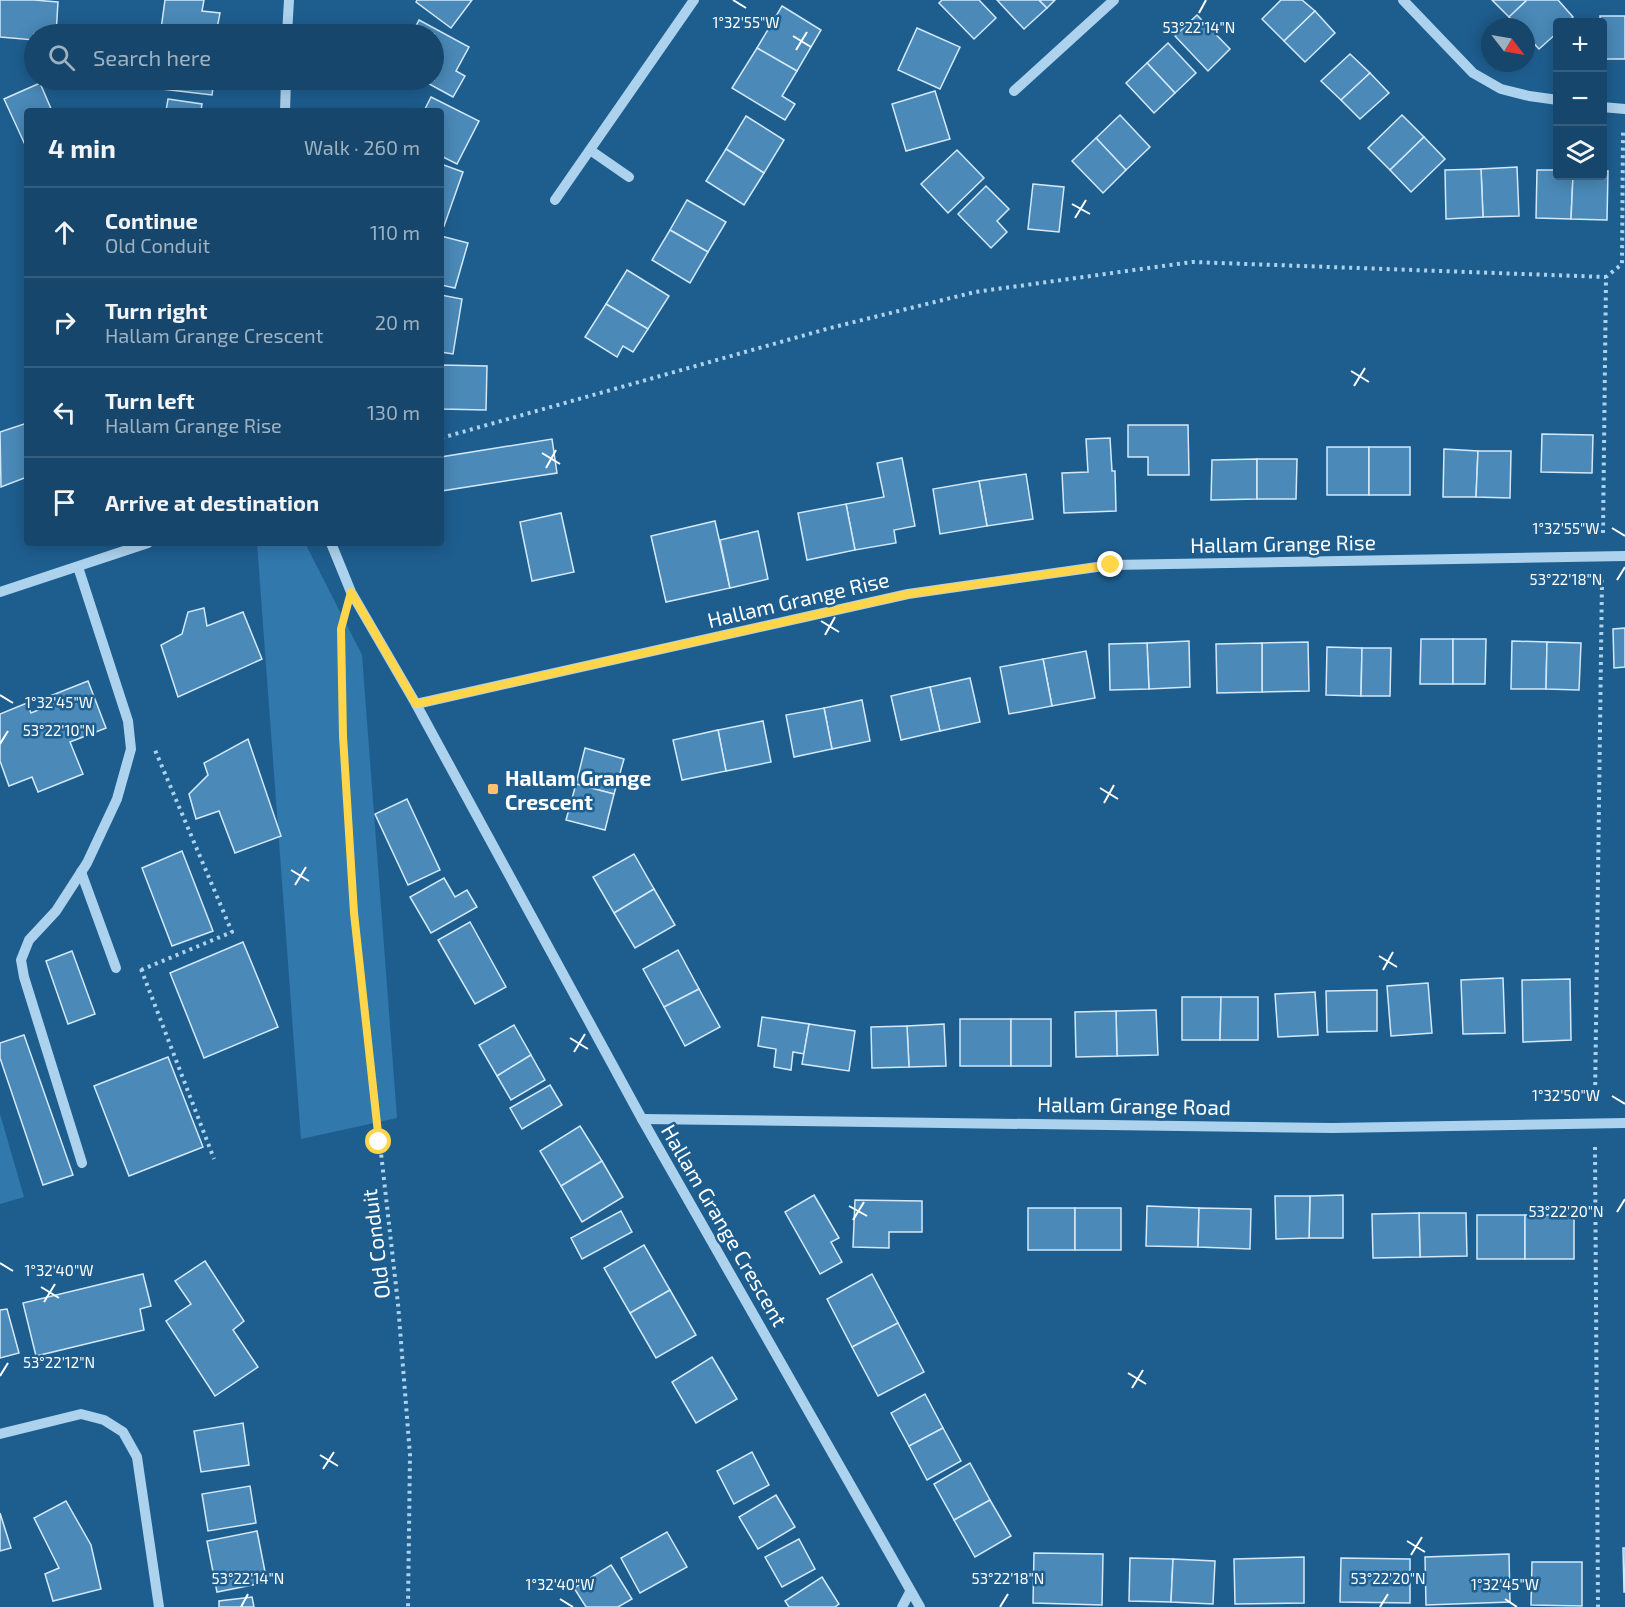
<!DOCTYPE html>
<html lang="en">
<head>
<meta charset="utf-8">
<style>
  body { margin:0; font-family:"Exo 2",sans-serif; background:#1f4d71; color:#f1f3f6 }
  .controls { position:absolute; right:18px; top:18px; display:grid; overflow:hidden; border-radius:6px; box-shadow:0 3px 15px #0003 }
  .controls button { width:54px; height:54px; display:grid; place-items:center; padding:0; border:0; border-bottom:2px solid #355e7e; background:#16466b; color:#f1f3f6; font:30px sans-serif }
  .compass { position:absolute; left:1481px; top:18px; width:54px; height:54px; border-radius:50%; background:#16466b; box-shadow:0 3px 15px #0003; rotate:121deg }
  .stop { position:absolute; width:18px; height:18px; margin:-14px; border:4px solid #ffd54a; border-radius:50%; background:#fff }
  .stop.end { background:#ffd54a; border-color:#fff; box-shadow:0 2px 6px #0008 }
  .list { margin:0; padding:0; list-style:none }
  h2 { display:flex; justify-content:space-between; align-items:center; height:78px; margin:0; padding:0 24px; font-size:26px }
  h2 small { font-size:20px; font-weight:400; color:#9eb1c1 }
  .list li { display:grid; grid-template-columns:39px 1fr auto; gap:18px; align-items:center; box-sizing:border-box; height:90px; padding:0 24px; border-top:2px solid #355e7e }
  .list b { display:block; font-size:22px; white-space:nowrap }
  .list p { margin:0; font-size:20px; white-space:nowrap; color:#9eb1c1 }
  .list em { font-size:20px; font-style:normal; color:#9eb1c1 }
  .icon { flex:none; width:33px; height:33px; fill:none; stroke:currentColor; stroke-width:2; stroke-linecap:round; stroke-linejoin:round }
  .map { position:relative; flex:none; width:1625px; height:1607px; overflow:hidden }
  .search { position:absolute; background:#16466b; box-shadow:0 3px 15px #0003; left:24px; top:24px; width:420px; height:66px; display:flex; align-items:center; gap:15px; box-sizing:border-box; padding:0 21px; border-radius:33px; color:#9eb1c1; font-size:22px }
  .panel { position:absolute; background:#16466b; box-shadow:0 3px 15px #0003; left:24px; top:108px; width:420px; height:438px; border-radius:6px }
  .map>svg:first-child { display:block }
</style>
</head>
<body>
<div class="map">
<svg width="1625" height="1607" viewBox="0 0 1625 1607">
  <rect width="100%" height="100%" fill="#1e5e8f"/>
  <g fill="#3178ad">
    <path d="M257 543H305L362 655 397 1118 301 1139Z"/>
    <path d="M0 1114 24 1197 0 1204Z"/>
  </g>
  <g fill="#4a89b8" stroke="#d3e9f9" stroke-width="1.5">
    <path d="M0 0H34L58 2 56 34H34V40L0 37Z"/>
    <path d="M165 0H204L202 11 220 13 216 34H198L161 29Z"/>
    <path d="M417 0H472L451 28 416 2Z"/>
    <path d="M942 0H979L996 18 974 39 939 3Z"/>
    <path d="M997 0H1039L1047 8 1024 29Z"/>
    <path d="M1039 0H1055L1047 8Z"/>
    <path d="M1281 0H1302L1315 11 1284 41 1262 19Z"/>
    <path d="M1492 0H1527L1509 17Z"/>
    <path d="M1527 0H1558L1573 17 1567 22H1558V32L1539 49 1526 35V27H1519L1509 17Z"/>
    <path d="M782 6 821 30 797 71 757 48Z"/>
    <path d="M1315 11 1335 33 1305 62 1284 41Z"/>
    <path d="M1197 15 1230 49 1208 71 1175 36Z"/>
    <path d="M1600 16H1625V59H1602V22H1600Z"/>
    <path d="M419 20 469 47 456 71 465 76 453 97 422 80H434V34H412Z"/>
    <path d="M917 28 960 47 940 89 898 70Z"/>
    <path d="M1168 43 1196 73 1175 93 1147 63Z"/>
    <path d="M757 48 797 71 782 96 795 104 785 120 732 88Z"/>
    <path d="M1350 54 1370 73 1341 100 1321 81Z"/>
    <path d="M1147 63 1175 93 1154 113 1126 83Z"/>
    <path d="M1370 73 1389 93 1360 119 1341 100Z"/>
    <path d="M163 80H214L212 95 162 89Z"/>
    <path d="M40 83 52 111H27V149L4 99Z"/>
    <path d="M935 91 950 139 906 151 892 104Z"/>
    <path d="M431 97 479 121 457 164 441 156V111H424Z"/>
    <path d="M168 99 202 104 201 111H166Z"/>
    <path d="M1120 115 1150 147 1126 170 1096 138Z"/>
    <path d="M1402 115 1424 137 1390 170 1368 148Z"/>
    <path d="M746 116 784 140 764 173 726 149Z"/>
    <path d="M1424 137 1445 159 1411 192 1390 170Z"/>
    <path d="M1096 138 1126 170 1103 193 1072 161Z"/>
    <path d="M726 149 764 173 744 205 706 181Z"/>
    <path d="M957 150 984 178 948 213 921 184Z"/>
    <path d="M441 164 463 172 444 226 441 224Z"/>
    <path d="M1517 167 1519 216 1483 217 1481 169Z"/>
    <path d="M1481 169 1483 217 1446 219 1445 170Z"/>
    <path d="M1537 170H1558V176H1573L1571 219 1536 218Z"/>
    <path d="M1602 171H1608L1607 220 1571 219 1573 176H1602Z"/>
    <path d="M1033 184 1064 187 1059 232 1028 229Z"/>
    <path d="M986 186 1009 209 997 221 1007 232 991 248 958 214Z"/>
    <path d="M687 200 726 222 708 252 670 230Z"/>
    <path d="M670 230 708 252 690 283 652 260Z"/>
    <path d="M441 236 468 243 455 288 441 285Z"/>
    <path d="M627 270 669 296 648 329 606 304Z"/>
    <path d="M441 295 462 299 453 354 441 352Z"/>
    <path d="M606 304 648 329 633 352 623 346 617 357 585 337Z"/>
    <path d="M441 365 487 366 486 410 441 409Z"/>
    <path d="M27 423V477L1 487 0 432Z"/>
    <path d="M1128 425H1188L1189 475H1148V457H1128Z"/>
    <path d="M1542 434 1593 435 1592 473 1541 472Z"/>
    <path d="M1110 438 1112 471H1115L1116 511 1064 513 1062 473 1088 472 1086 439Z"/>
    <path d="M552 439 557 473 441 491V457Z"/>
    <rect x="1327" y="447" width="42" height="48"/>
    <rect x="1369" y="447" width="41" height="48"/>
    <path d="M1444 449 1478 451 1476 497H1443Z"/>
    <path d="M1478 451H1511L1510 498 1476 497Z"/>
    <path d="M902 458 915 526 894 530 896 543 855 550 846 504 884 497 877 463Z"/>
    <path d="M1257 459V499L1211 500 1212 460Z"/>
    <path d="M1257 459H1297L1296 499H1257Z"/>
    <path d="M1026 474 1033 519 987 526 979 481Z"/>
    <path d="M979 481 987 526 940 534 933 489Z"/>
    <path d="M846 504 855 550 807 560 798 513Z"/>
    <path d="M561 513 574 572 532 581 520 522Z"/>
    <path d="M715 521 730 588 666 602 651 536Z"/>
    <path d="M758 531 768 579 730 588 720 540Z"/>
    <path d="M204 608 207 626 243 612 262 659 178 697 161 645 182 634 188 612Z"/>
    <path d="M1625 628V667L1614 668 1613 629Z"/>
    <path d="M1421 639H1453V684H1420Z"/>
    <path d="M1453 639H1486L1485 684H1453Z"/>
    <path d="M1189 641 1190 687 1149 689 1147 643Z"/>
    <path d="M1512 641 1547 642 1546 689H1511Z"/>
    <path d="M1308 642 1309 691 1262 692V643Z"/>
    <path d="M1547 642 1581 643 1579 690 1546 689Z"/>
    <path d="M1147 643 1149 689 1110 690 1109 644Z"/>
    <path d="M1262 643V692L1217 693 1216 644Z"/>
    <path d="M1327 647 1362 648 1361 696 1326 695Z"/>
    <path d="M1362 648H1391L1390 696H1361Z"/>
    <path d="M1086 651 1095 698 1052 706 1043 659Z"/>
    <path d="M1043 659 1052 706 1009 714 1000 667Z"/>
    <path d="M970 678 980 722 940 731 930 687Z"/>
    <path d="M88 681 106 728 70 742 83 774 38 792 32 777 9 786 0 761V714L27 703 31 713 48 706 45 698Z"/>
    <path d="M930 687 940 731 901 740 891 696Z"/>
    <path d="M862 700 870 741 832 749 824 708Z"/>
    <path d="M824 708 832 749 794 757 786 715Z"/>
    <path d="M763 721 771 762 726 771 718 730Z"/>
    <path d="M718 730 726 771 682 780 673 740Z"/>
    <path d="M248 739 281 836 235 853 219 811 196 819 189 794 208 775 204 763Z"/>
    <path d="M585 748 624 759 614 794 576 784Z"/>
    <path d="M576 784 614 794 605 830 566 820Z"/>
    <path d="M407 799 440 870 408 885 375 814Z"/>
    <path d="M182 851 213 931 172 946 142 868Z"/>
    <path d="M634 854 654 889 614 913 593 877Z"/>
    <path d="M444 878 455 897 467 890 477 907 431 933 410 897Z"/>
    <path d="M654 889 675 925 635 948 614 913Z"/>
    <path d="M470 922 506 987 475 1004 438 940Z"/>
    <path d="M243 942 278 1027 204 1058 170 973Z"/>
    <path d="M678 950 699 989 664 1007 643 969Z"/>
    <path d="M72 951 95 1014 68 1024 46 961Z"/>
    <path d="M1503 978 1505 1033 1463 1034 1461 980Z"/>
    <path d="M1570 979 1571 1040 1523 1042 1522 980Z"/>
    <path d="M1428 983 1432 1033 1391 1036 1387 986Z"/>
    <path d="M699 989 720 1027 685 1046 664 1007Z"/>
    <path d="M1377 990V1031L1327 1032 1326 991Z"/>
    <path d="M1315 992 1318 1035 1278 1037 1275 994Z"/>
    <path d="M1182 997H1221L1220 1040H1182Z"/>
    <path d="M1221 997H1258V1040H1220Z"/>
    <path d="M1156 1010 1158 1055 1117 1056 1116 1011Z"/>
    <path d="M1116 1011 1117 1056 1076 1057 1075 1012Z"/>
    <path d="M762 1017 809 1024 804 1054 793 1052 791 1070 774 1067 776 1049 758 1046Z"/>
    <rect x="960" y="1019" width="51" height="47"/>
    <rect x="1011" y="1019" width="40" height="47"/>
    <path d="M809 1024 855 1031 849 1071 802 1064Z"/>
    <path d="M944 1024 946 1066 909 1067 907 1026Z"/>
    <path d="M514 1025 531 1055 497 1076 479 1045Z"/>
    <path d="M907 1026 909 1067 872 1068 871 1027Z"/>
    <path d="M24 1035 73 1175 43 1185 0 1058V1043Z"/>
    <path d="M531 1055 545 1080 511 1100 497 1076Z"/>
    <path d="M168 1057 203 1147 129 1176 94 1086Z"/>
    <path d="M550 1085 562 1105 522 1129 510 1108Z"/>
    <path d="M580 1126 602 1161 561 1186 540 1151Z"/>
    <path d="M602 1161 623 1197 582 1222 561 1186Z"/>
    <path d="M814 1195 839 1238 831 1242 842 1262 820 1274 785 1212Z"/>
    <path d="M1343 1195V1238H1309L1310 1196Z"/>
    <path d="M1275 1196H1310L1309 1238 1276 1239Z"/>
    <path d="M855 1200 922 1201V1232H889V1248L853 1247Z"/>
    <path d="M1147 1206 1199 1208 1198 1247 1146 1246Z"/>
    <rect x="1028" y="1208" width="47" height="42"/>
    <rect x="1075" y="1208" width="46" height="42"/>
    <path d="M1199 1208 1251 1209 1250 1249 1198 1247Z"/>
    <path d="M621 1211 632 1232 582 1259 571 1238Z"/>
    <path d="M1419 1213H1466L1467 1256 1420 1257Z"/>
    <path d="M1419 1213 1420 1257 1373 1258 1372 1214Z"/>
    <rect x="1477" y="1215" width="48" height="44"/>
    <rect x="1525" y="1215" width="49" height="44"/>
    <path d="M644 1245 670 1290 630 1313 604 1268Z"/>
    <path d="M205 1261 244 1321 233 1330 258 1367 215 1396 166 1321 191 1304 175 1281Z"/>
    <path d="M143 1274 151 1306 140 1309 144 1330 36 1356 23 1303Z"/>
    <path d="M872 1274 898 1323 852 1347 827 1299Z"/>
    <path d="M670 1290 696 1335 656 1358 630 1313Z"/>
    <path d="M7 1309 19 1353 0 1358V1310Z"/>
    <path d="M898 1323 924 1372 878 1396 852 1347Z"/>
    <path d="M712 1357 737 1399 696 1423 672 1382Z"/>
    <path d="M925 1394 943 1428 909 1446 891 1413Z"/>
    <path d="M243 1423 249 1465 201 1472 194 1431Z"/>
    <path d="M943 1428 961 1461 927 1480 909 1446Z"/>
    <path d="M752 1452 769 1485 734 1504 717 1471Z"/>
    <path d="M970 1463 990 1500 954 1520 934 1484Z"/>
    <path d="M250 1486 256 1523 208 1531 202 1494Z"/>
    <path d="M776 1495 795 1527 758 1549 739 1517Z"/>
    <path d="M990 1500 1011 1536 975 1557 954 1520Z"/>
    <path d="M66 1501 91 1545 101 1589 53 1601 45 1574 59 1568 34 1518Z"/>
    <path d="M0 1513 11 1548 0 1551Z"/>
    <path d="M257 1531 267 1582 217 1592 207 1541Z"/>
    <path d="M667 1532 687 1567 640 1593 621 1558Z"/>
    <path d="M799 1539 815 1569 782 1587 765 1557Z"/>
    <path d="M1623 1548H1625V1592H1624Z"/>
    <path d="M1034 1553 1103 1554 1102 1605 1033 1603Z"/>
    <path d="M1509 1554 1510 1602 1426 1605 1425 1557Z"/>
    <path d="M1304 1557V1603L1235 1604 1234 1559Z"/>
    <path d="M1130 1558 1173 1559 1171 1602 1129 1601Z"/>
    <path d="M1341 1558 1410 1559V1603L1340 1602Z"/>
    <path d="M1173 1559 1215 1561 1213 1604 1171 1602Z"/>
    <path d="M1532 1562H1582V1606L1531 1605Z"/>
    <path d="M611 1565 632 1599 618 1607H586L574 1588Z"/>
    <path d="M822 1577 839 1604 835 1607H789L785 1601Z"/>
    <path d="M252 1597 254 1607H219V1601Z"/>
  </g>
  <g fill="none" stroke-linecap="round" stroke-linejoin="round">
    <g stroke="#add2ed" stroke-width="4" stroke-dasharray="3 4.5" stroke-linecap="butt">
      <path d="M441 438 830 328 975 292 1192 262 1606 277"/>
      <path d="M1603 533 1606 277 1622 264 1623 131"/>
      <path d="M343 624V736L354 913 398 1304 410 1455 408 1607"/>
      <path d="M141 969 214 1159"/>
      <path d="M141 970 232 932 155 750"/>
      <path d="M1595 1100 1602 580"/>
      <path d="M1595 1147 1598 1607"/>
    </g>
    <g stroke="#add2ed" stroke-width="10">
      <path d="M1403 0 1473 73 1501 89 1529 96 1558 100"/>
      <path d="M287 34 289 0"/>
      <path d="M1014 91 1114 0"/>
      <path d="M1602 107 1625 109"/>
      <path d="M285 111 286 80"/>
      <path d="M590 150 629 177"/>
      <path d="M555 200 694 0"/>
      <path d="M331 543 351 592 416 704 642 1119 920 1607"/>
      <path d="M78 567 128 721 131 749 117 799 87 863 56 911 29 940 21 960 24 977 82 1163"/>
      <path d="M0 592 148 543"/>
      <path d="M416 704 908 594 1111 565 1625 556"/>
      <path d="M81 872 116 968"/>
      <path d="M642 1119 1333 1128 1625 1123"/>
      <path d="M0 1434 81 1414 104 1420 123 1432 137 1457 159 1607"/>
      <path d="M902 1607 910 1592"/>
    </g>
  </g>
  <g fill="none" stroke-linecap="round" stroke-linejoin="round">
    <path stroke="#ffd54a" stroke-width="8" d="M379 1142 354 913 343 736 341 629 351 592 416 704 908 594 1111 565"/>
  </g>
  <path fill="none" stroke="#fff" stroke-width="2" d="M733 0 746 8M1199 13 1206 0M793 36 811 47M796 50 807 32M1072 204 1090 214M1075 218 1086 200M1351 371 1369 382M1354 386 1365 368M542 453 560 464M546 468 556 450M1612 528 1625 536M1617 580 1625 567M821 621 839 632M825 635 835 617M0 695 13 703M0 744 8 731M1100 788 1118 799M1104 803 1114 785M291 870 309 881M295 885 306 867M1379 956 1397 967M1383 970 1393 952M570 1038 588 1049M574 1052 585 1034M1612 1096 1625 1104M849 1206 867 1216M1617 1212 1625 1199M853 1220 864 1202M0 1263 13 1271M41 1287 59 1298M44 1302 55 1284M1128 1373 1146 1384M0 1376 8 1363M1132 1388 1143 1370M320 1455 338 1466M323 1469 334 1452M1407 1541 1425 1552M1411 1555 1422 1537M560 1599 573 1607M1505 1599 1517 1607M241 1607 248 1594M1000 1607 1008 1594M1380 1607 1388 1594"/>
  <rect fill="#fcc16d" stroke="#1e5e8f" stroke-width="2" x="487" y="783" width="12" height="12" rx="3"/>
  <g text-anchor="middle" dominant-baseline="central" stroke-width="5" stroke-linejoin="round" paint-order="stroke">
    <g font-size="21" fill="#fff" stroke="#1e5e8f">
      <text transform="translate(1283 543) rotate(-1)">Hallam Grange Rise</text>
      <text transform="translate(798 599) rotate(-13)">Hallam Grange Rise</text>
      <text transform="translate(1134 1105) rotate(1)">Hallam Grange Road</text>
      <text transform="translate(725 1225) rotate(60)">Hallam Grange Crescent</text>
      <text transform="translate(375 1244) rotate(-97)">Old Conduit</text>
    </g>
    <g font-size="21" font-weight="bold" fill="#fff" stroke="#1e5e8f" text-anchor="start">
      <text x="505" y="777">Hallam Grange<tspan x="505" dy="24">Crescent</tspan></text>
    </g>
  </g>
  <g font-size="15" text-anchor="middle" fill="#fff" stroke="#1e5e8f" stroke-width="5" stroke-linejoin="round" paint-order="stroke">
    <text x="746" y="28">1°32'55"W</text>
    <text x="1199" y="33">53°22'14"N</text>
    <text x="1566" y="534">1°32'55"W</text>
    <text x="1566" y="585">53°22'18"N</text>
    <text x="59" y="708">1°32'45"W</text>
    <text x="59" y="736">53°22'10"N</text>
    <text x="1566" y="1101">1°32'50"W</text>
    <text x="1566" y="1217">53°22'20"N</text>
    <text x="59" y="1276">1°32'40"W</text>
    <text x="59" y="1368">53°22'12"N</text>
    <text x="248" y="1584">53°22'14"N</text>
    <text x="1008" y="1584">53°22'18"N</text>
    <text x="1388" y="1584">53°22'20"N</text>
    <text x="560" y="1590">1°32'40"W</text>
    <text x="1505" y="1590">1°32'45"W</text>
  </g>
</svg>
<div class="controls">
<button>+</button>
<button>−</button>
<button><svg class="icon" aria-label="layers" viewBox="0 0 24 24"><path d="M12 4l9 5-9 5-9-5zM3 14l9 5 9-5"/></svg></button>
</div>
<svg class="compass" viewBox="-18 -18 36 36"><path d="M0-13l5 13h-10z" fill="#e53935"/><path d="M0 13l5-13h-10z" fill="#9eb1c1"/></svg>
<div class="stop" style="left:379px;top:1142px"></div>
<div class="stop end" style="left:1111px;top:565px"></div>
<div class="search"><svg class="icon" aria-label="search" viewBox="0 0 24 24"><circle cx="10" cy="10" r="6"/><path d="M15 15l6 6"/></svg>Search here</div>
<section class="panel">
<h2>4 min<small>Walk · 260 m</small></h2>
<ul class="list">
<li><svg class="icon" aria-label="ahead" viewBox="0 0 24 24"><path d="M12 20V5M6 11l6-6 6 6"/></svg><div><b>Continue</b><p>Old Conduit</p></div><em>110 m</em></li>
<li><svg class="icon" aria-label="right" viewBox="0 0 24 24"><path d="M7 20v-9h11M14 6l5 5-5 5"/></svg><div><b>Turn right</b><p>Hallam Grange Crescent</p></div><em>20 m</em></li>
<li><svg class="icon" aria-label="left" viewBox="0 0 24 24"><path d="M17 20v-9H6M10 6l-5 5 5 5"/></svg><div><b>Turn left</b><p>Hallam Grange Rise</p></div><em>130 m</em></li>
<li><svg class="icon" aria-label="arrive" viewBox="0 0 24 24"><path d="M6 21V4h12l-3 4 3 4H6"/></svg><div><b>Arrive at destination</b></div></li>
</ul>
</section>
</div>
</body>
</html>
